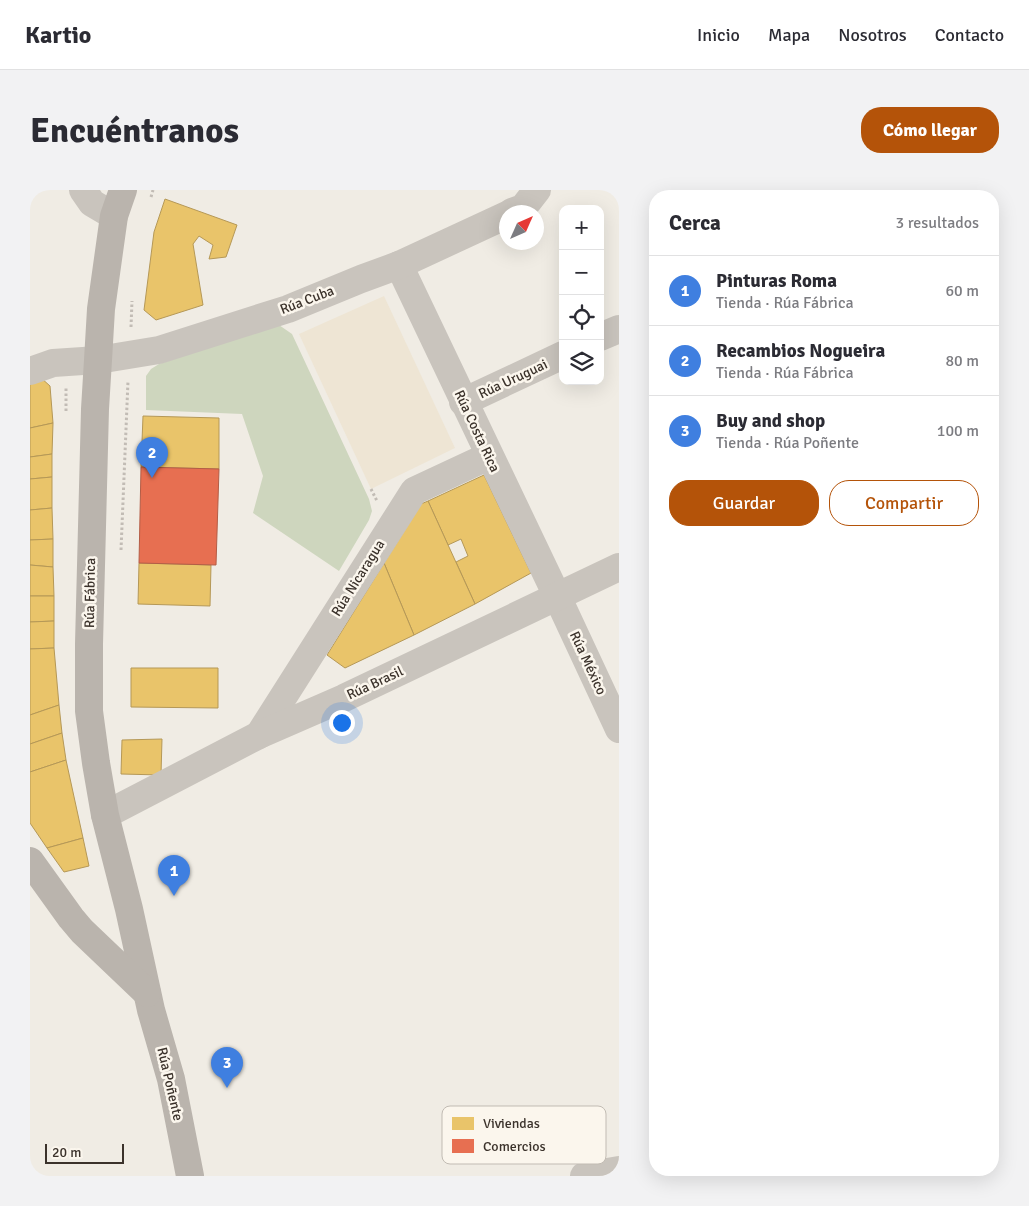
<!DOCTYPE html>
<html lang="es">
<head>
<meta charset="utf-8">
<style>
  body { margin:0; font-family:Signika,sans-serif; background:#f2f2f3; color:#2b2b33 }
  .controls { position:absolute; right:15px; top:15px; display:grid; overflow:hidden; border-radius:10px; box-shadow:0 5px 20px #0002 }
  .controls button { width:45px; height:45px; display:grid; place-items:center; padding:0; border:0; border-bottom:1px solid #e1e1e2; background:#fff; color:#2b2b33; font:25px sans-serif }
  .compass { position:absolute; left:469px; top:15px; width:45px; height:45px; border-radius:50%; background:#fff; box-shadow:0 5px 20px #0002; rotate:45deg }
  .scale { position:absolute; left:15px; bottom:12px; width:79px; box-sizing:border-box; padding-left:5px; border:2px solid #3b322b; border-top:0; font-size:14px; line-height:18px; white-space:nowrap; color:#3b322b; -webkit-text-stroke:4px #fbf6ed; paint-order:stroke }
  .you { position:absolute; left:311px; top:532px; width:18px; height:18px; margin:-12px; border:4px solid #fff; border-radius:50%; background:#1a73e8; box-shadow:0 0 0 8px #1a73e833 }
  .badge { display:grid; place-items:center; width:32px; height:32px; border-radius:50%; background:#b45309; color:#fff; font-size:16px; font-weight:700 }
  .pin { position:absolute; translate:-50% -41px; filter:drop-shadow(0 1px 2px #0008) }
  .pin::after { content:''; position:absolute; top:26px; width:18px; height:15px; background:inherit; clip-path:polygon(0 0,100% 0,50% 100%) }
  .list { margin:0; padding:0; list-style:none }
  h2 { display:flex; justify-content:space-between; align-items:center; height:65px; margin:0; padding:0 20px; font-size:21px }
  h2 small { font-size:16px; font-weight:400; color:#7c7c81 }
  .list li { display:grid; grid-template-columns:32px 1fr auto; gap:15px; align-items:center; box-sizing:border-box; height:70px; padding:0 20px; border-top:1px solid #e1e1e2 }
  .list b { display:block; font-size:19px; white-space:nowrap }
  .list p { margin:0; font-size:16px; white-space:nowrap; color:#7c7c81 }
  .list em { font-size:16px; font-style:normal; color:#7c7c81 }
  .actions { display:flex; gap:10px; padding:15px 20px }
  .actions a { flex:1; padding:11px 0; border:1px solid #b45309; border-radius:20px; text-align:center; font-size:18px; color:#b45309 }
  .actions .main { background:#b45309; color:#fff }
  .icon { flex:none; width:28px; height:28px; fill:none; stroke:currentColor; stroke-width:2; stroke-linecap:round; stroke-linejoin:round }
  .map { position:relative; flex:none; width:589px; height:986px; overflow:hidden; border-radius:20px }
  header { display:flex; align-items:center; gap:30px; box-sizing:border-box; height:70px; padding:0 25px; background:#fff; border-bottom:1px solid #e1e1e2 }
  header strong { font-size:24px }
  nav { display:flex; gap:28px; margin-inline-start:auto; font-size:18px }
  .intro { display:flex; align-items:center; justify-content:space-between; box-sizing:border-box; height:120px; padding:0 30px }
  h1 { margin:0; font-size:35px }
  .button { padding:12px 22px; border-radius:20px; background:#b45309; color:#fff; font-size:18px; font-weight:700 }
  main { display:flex; gap:30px; padding:0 30px }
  aside { flex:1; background:#fff; border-radius:20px; box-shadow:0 5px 20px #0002 }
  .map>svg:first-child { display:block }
</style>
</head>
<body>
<header>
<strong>Kartio</strong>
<nav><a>Inicio</a><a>Mapa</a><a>Nosotros</a><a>Contacto</a></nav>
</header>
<div class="intro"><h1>Encuéntranos</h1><a class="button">Cómo llegar</a></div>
<main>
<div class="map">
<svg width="589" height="986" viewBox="0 0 589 986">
  <rect width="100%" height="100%" fill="#f0ece4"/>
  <path fill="#ced6be" d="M249 135 262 144 339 309 342 321 339 330 309 381 223 323 233 286 212 224 116 220V186L121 179 129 174Z"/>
  <path fill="#eee5d4" d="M354 106 425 258 341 299 269 144Z"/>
  <g fill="#e9c46a" stroke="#b59857">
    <path d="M135 9 207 35 196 67 179 69 183 55 169 46 163 54 173 115 126 130 114 120 124 42Z"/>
    <path d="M10 187 20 196 23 233 0 238V191Z"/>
    <path d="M113 226 189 228V279L111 277Z"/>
    <path d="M23 233 22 264 0 267V238Z"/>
    <path d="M22 264V287L0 289V267Z"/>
    <path d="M454 285 501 383 445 414 426 372 438 366 431 349 418 355 398 311Z"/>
    <path d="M22 287V318L0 320V289Z"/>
    <path d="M398 311 445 414 384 445 354 373 391 314Z"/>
    <path d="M22 318 23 349 0 350V320Z"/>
    <path d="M23 349V377L0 375V350Z"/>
    <path d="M109 373 181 375 180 416 108 414Z"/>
    <path d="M354 373 384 445 315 478 297 465Z"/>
    <path d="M0 375 23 377 24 406H0Z"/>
    <path d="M0 406H24V431L0 432Z"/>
    <path d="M24 431V458L0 459V432Z"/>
    <path d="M24 458 29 515 0 525V459Z"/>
    <path d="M101 478H188V518L101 517Z"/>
    <path d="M29 515 32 543 0 554V525Z"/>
    <path d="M32 543 36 570 0 582V554Z"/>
    <path d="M132 549 131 585 91 584 92 550Z"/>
    <path d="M36 570 53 648 17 658 0 633V582Z"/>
    <path d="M53 648 59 676 34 682 17 658Z"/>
  </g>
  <path fill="#e76f51" stroke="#b35d46" d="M111 277 189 279 186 375 109 373Z"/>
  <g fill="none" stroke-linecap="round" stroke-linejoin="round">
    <g stroke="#c2bcb5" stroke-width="3" stroke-dasharray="2.5 2.5" stroke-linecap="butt">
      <path d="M121 7 123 0"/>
      <path d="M101 137 102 111"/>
      <path d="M36 221V197"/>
      <path d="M341 299 347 311"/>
      <path d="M91 360 98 191"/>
    </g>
    <g stroke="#c9c4bd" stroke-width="28">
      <path d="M53 0 62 13 84 26"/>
      <path d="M482 22 493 18 507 0"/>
      <path d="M369 75 527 406 589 539"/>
      <path d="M570 147 589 139"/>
      <path d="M0 181 23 173 68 170 129 160 258 119 331 89 369 75 477 25"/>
      <path d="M433 212 533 165"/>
      <path d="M229 545 384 301 459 266"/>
      <path d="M75 625 229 545 314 508 589 377"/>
      <path d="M554 986 589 980"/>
    </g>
    <g stroke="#bab4ad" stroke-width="28">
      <path d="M93 0 84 26 71 119 68 170 65 219 59 454V521L66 573 75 625 99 719 121 820 141 889 160 986"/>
      <path d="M0 671 41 728 52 741 117 803"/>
    </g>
  </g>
  <g text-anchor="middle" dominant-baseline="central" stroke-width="5" stroke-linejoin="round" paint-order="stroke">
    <g font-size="14" fill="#3b322b" stroke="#fbf6ed">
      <text transform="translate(277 110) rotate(-21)">Rúa Cuba</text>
      <text transform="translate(483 189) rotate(-25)">Rúa Uruguai</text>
      <text transform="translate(447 241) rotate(65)">Rúa Costa Rica</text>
      <text transform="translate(328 388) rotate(-58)">Rúa Nicaragua</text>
      <text transform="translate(60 403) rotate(-89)">Rúa Fábrica</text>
      <text transform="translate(558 473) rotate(65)">Rúa México</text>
      <text transform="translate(345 493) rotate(-25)">Rúa Brasil</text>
      <text transform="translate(140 894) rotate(77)">Rúa Poñente</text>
    </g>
  </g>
  <rect x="412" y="916" width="164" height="58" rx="8" fill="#fbf6ed" stroke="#c1bbb3" stroke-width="1"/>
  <rect x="422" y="927" width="22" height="13" fill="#e9c46a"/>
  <rect x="422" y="949" width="22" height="14" fill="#e76f51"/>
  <g font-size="14" fill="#3b322b">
    <text x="453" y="938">Viviendas</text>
    <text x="453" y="961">Comercios</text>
  </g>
</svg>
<div class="controls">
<button>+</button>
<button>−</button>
<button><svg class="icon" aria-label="locate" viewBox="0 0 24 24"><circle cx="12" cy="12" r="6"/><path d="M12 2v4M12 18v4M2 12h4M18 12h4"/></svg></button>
<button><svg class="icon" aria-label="layers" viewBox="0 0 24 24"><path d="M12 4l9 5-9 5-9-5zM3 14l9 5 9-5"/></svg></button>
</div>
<svg class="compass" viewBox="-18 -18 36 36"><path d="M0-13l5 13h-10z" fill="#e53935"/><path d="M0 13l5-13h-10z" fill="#7c7c81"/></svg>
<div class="scale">20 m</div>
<div class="you"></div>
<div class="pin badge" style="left:144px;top:706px;background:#3f7fe0">1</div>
<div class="pin badge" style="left:122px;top:288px;background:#3f7fe0">2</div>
<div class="pin badge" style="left:197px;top:898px;background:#3f7fe0">3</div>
</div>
<aside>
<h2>Cerca<small>3 resultados</small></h2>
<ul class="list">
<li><span class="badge" style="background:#3f7fe0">1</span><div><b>Pinturas Roma</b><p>Tienda · Rúa Fábrica</p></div><em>60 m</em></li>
<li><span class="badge" style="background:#3f7fe0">2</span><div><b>Recambios Nogueira</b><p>Tienda · Rúa Fábrica</p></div><em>80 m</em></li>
<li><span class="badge" style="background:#3f7fe0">3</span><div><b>Buy and shop</b><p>Tienda · Rúa Poñente</p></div><em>100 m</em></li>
</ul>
<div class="actions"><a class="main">Guardar</a><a>Compartir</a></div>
</aside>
</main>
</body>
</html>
